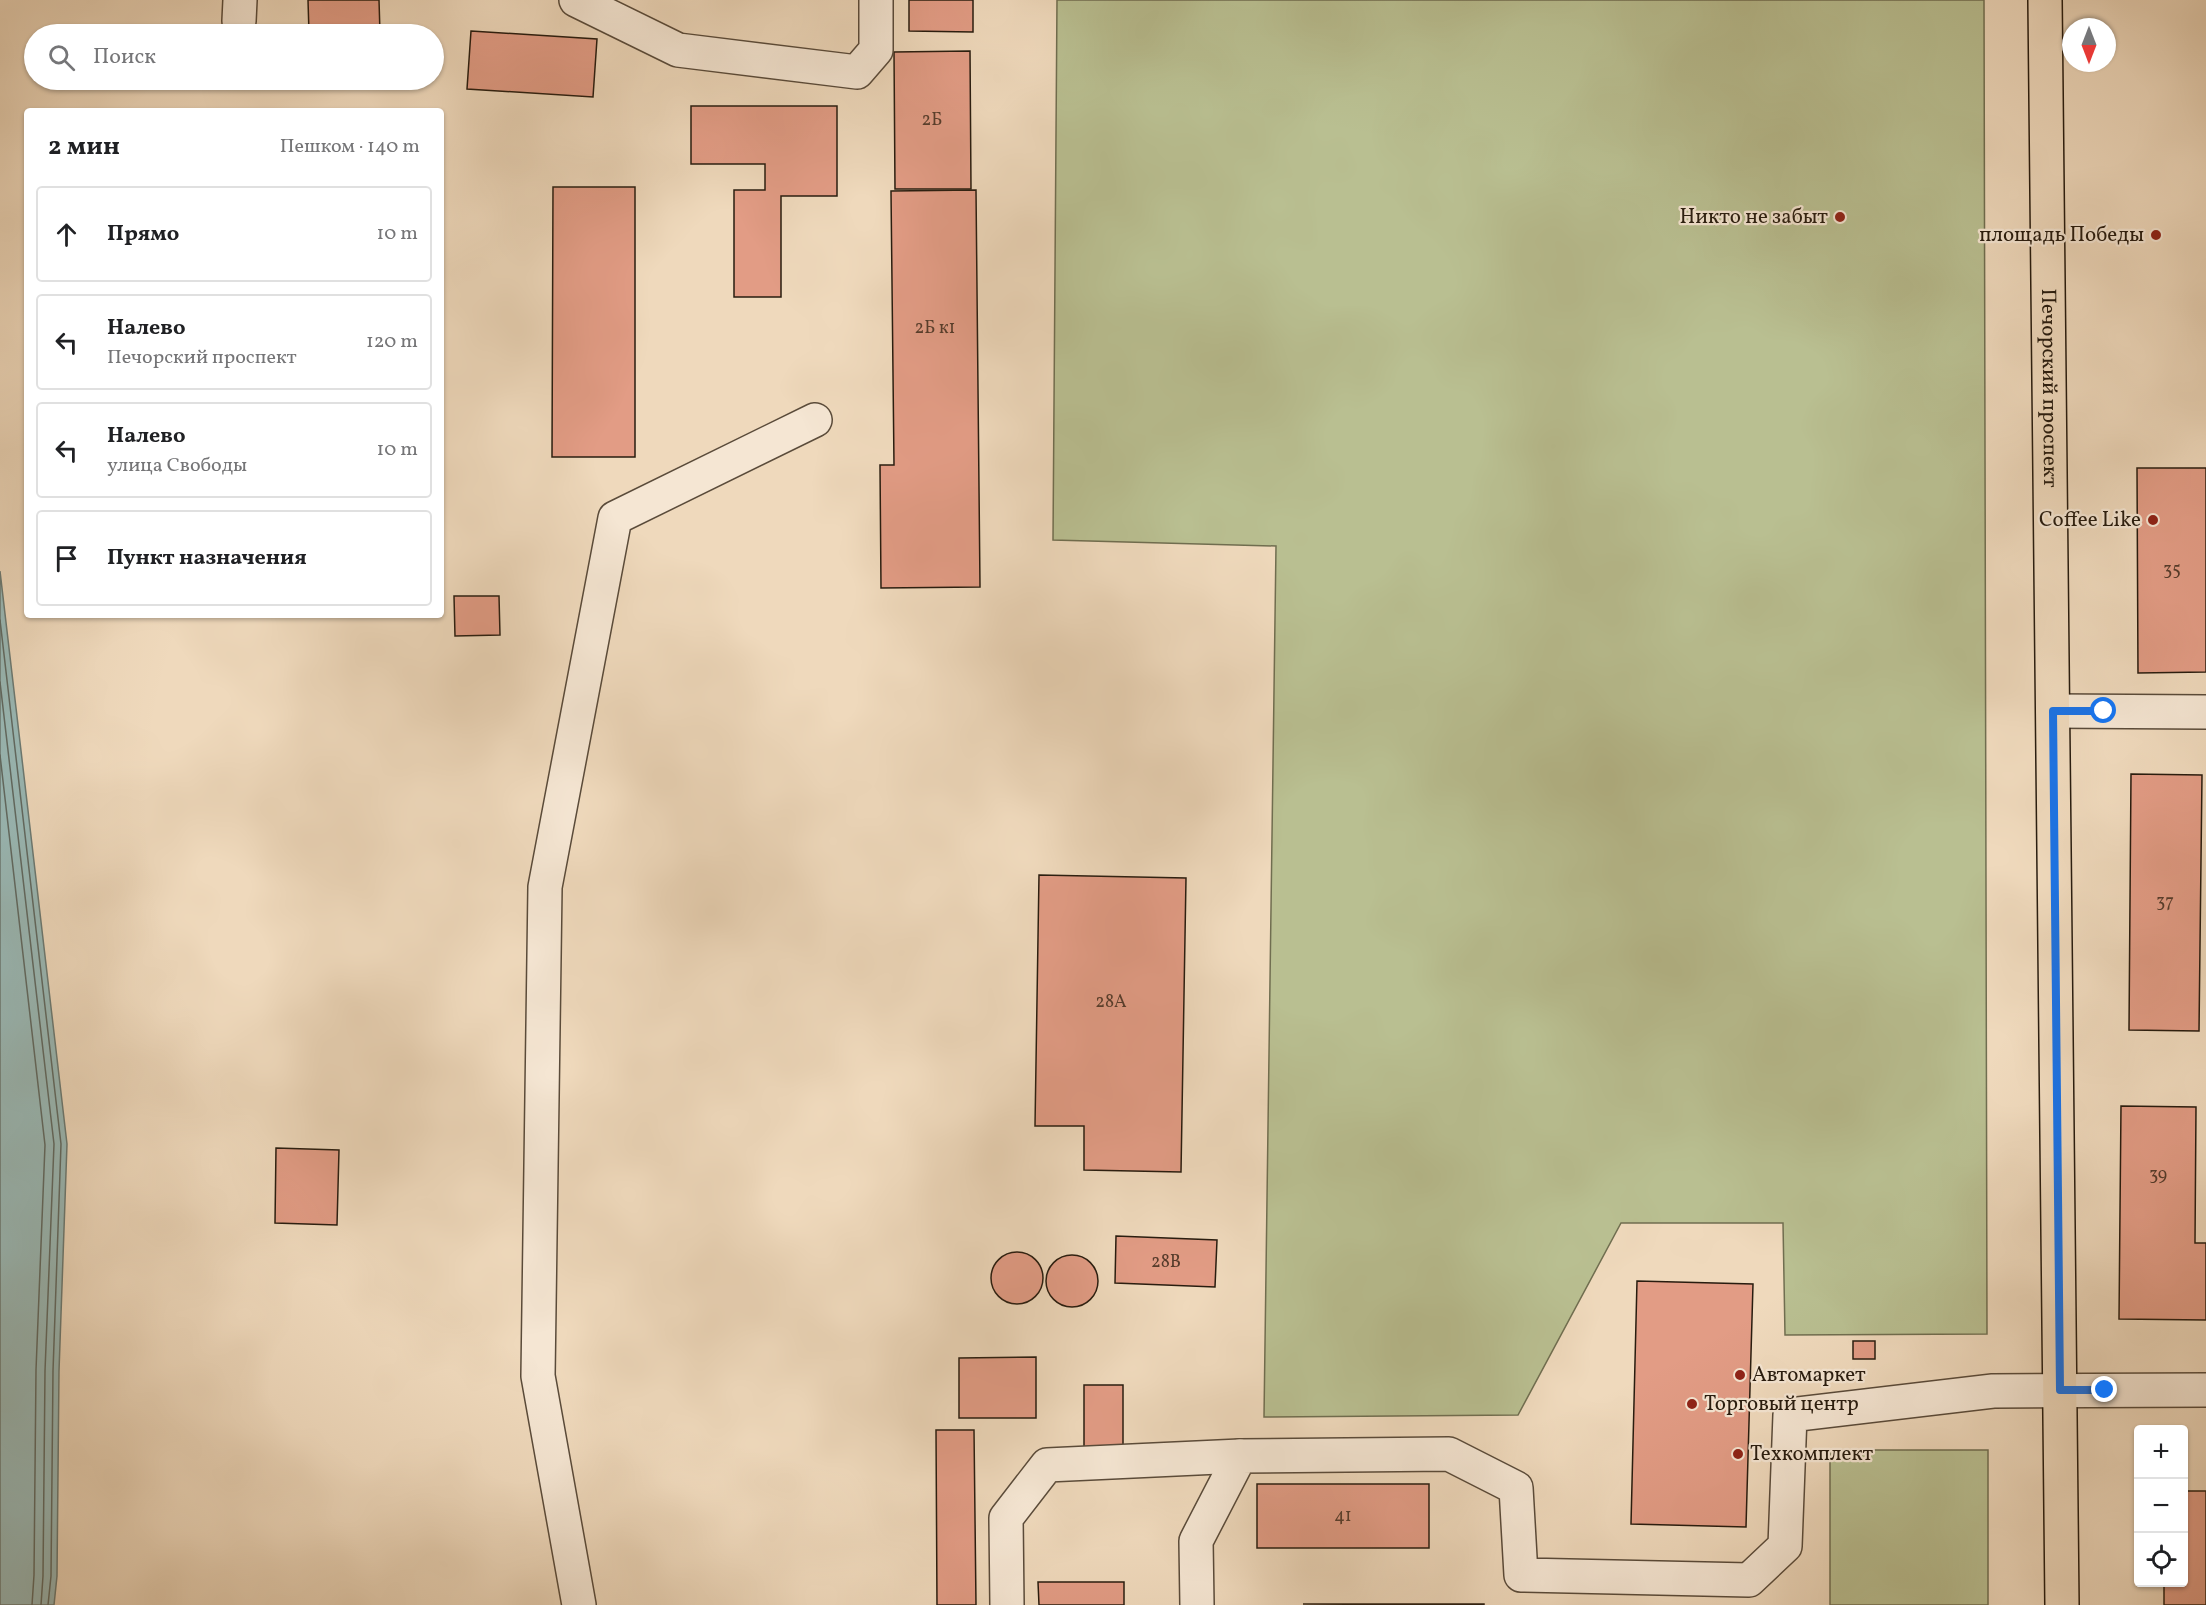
<!DOCTYPE html>
<html lang="ru">
<head>
<meta charset="utf-8">
<style>
  body { margin:0; font-family:Vollkorn,serif; background:#f6f6f6; color:#202124 }
  .controls { position:absolute; right:18px; bottom:18px; display:grid; overflow:hidden; border-radius:6px; box-shadow:0 2px 4px #0004 }
  .controls button { width:54px; height:54px; display:grid; place-items:center; padding:0; border:0; border-bottom:2px solid #e0e0e0; background:#fff; color:#202124; font:30px sans-serif }
  .compass { position:absolute; left:2062px; top:18px; width:54px; height:54px; border-radius:50%; background:#fff; box-shadow:0 2px 4px #0004; rotate:180deg }
  .stop { position:absolute; width:18px; height:18px; margin:-14px; border:4px solid #1a73e8; border-radius:50%; background:#fff }
  .stop.end { background:#1a73e8; border-color:#fff; box-shadow:0 2px 6px #0008 }
  .list { margin:0; padding:0; list-style:none }
  h2 { display:flex; justify-content:space-between; align-items:center; height:78px; margin:0; padding:0 24px; font-size:26px }
  h2 small { font-size:20px; font-weight:400; color:#757577 }
  .list li { display:grid; grid-template-columns:39px 1fr auto; gap:18px; align-items:center; box-sizing:border-box; height:96px; margin:0 12px 12px; padding:0 12px; border:2px solid #e0e0e0; border-radius:6px }
  .list b { display:block; font-size:22px; white-space:nowrap }
  .list p { margin:0; font-size:20px; white-space:nowrap; color:#757577 }
  .list em { font-size:20px; font-style:normal; color:#757577 }
  .icon { flex:none; width:33px; height:33px; fill:none; stroke:currentColor; stroke-width:2; stroke-linecap:round; stroke-linejoin:round }
  .map { position:relative; flex:none; width:2206px; height:1605px; overflow:hidden }
  .search { position:absolute; background:#fff; box-shadow:0 2px 4px #0004; left:24px; top:24px; width:420px; height:66px; display:flex; align-items:center; gap:15px; box-sizing:border-box; padding:0 21px; border-radius:33px; color:#757577; font-size:22px }
  .panel { position:absolute; background:#fff; box-shadow:0 2px 4px #0004; left:24px; top:108px; width:420px; height:510px; border-radius:6px }
  .map>svg:first-child { display:block }
</style>
</head>
<body>
<div class="map">
<svg width="2206" height="1605" viewBox="0 0 2206 1605">
  <rect width="100%" height="100%" fill="#efd9bc"/>
  <filter id="stains"><feTurbulence type="fractalNoise" baseFrequency=".00333" numOctaves="4"/><feColorMatrix values="0 0 0 0 .2 0 0 0 0 .09 0 0 0 0 .02 0 0 0 .5 -.17"/></filter>
  <radialGradient id="worn" r=".72"><stop offset=".6" stop-color="#630" stop-opacity="0"/><stop offset="1" stop-color="#630" stop-opacity=".3"/></radialGradient>
  <g fill="#b9bf91" stroke="#706e50" stroke-width="1.5">
    <path d="M1057 0H1984L1987 1334 1785 1335 1783 1223H1621L1518 1415 1264 1417 1276 546 1053 540Z"/>
    <rect x="1830" y="1450" width="158" height="155"/>
  </g>
  <path fill="#9ab9b6" stroke="#6c7a73" stroke-width="1.5" d="M0 571 67 1144 59 1371 57 1576 54 1605H0Z"/>
  <g fill="none" stroke-linecap="round" stroke-linejoin="round">
    <g stroke="#616a62" stroke-width="1.5">
      <path d="M0 620 61 1144 53 1371 51 1576 48 1605"/>
      <path d="M0 682 54 1144 45 1371 43 1576 41 1605"/>
      <path d="M0 755 45 1145 36 1370 34 1575 32 1605"/>
    </g>
  </g>
  <g fill="#e29c85" stroke="#281c0f" stroke-width="1.5">
    <path d="M308 0H379L380 33H309Z"/>
    <path d="M909 0H973V32L909 31Z"/>
    <path d="M471 31 597 39 593 97 467 89Z"/>
    <path d="M970 51 971 189H895L894 52Z"/>
    <path d="M691 106H837V196H781V297H734V190H765V164H691Z"/>
    <path d="M553 187H635V457H552Z"/>
    <path d="M976 190 980 587 881 588 880 465H894L891 191Z"/>
    <path d="M2137 468H2206V672L2138 673Z"/>
    <path d="M454 596H499L500 635 455 636Z"/>
    <path d="M2131 774 2202 775 2199 1031 2129 1030Z"/>
    <path d="M1039 875 1186 878 1181 1172 1084 1170V1126H1035Z"/>
    <path d="M2121 1106 2196 1107 2195 1243H2206V1320L2119 1319Z"/>
    <path d="M276 1148 339 1150 337 1225 275 1223Z"/>
    <path d="M1116 1236 1217 1240 1215 1287 1115 1283Z"/>
    <circle cx="1017" cy="1278" r="26"/>
    <circle cx="1072" cy="1281" r="26"/>
    <path d="M1637 1281 1753 1284 1746 1527 1631 1524Z"/>
    <rect x="1853" y="1341" width="22" height="18"/>
    <path d="M1036 1357V1418H959V1358Z"/>
    <rect x="1084" y="1385" width="39" height="62"/>
    <path d="M936 1430H974L976 1605H937Z"/>
    <rect x="1257" y="1484" width="172" height="64"/>
    <path d="M2184 1491H2206V1605H2164V1582H2184Z"/>
    <path d="M1038 1582H1124V1605H1039Z"/>
    <path d="M1303 1604H1484V1605Z"/>
  </g>
  <g fill="none" stroke-linecap="round" stroke-linejoin="round">
    <defs>
      <g id="minor">
        <path d="M576 0 678 50 857 72 876 50V0"/>
        <path d="M239 21 240 0"/>
        <path d="M2053 711 2206 712"/>
        <path d="M579 1605 538 1376 545 887 615 518 815 420"/>
        <path d="M1007 1605 1006 1518 1047 1465 1240 1456"/>
        <path d="M1197 1605 1196 1541 1240 1456 1449 1454 1516 1488 1521 1575 1749 1580 1785 1546 1790 1415 1993 1391 2206 1390"/>
      </g>
      <g id="major">
        <path id="s1" d="M2045 0 2062 1605"/>
      </g>
    </defs>
    <use href="#minor" stroke="#5a4b3a" stroke-width="36"/>
    <use href="#major" stroke="#281c0f" stroke-width="36"/>
    <use href="#minor" stroke="#f5e6d3" stroke-width="33"/>
    <use href="#major" stroke="#efd9bc" stroke-width="33"/>
  </g>
  <g fill="none" stroke-linecap="round" stroke-linejoin="round">
    <path stroke="#1a73e8" stroke-width="8" d="M2104 711H2053L2060 1390H2105"/>
  </g>
  <g fill="#8f2418" stroke="#f5e6d3" stroke-width="2">
    <circle cx="1840" cy="217" r="6"/>
    <circle cx="2156" cy="235" r="6"/>
    <circle cx="2153" cy="520" r="6"/>
    <circle cx="1740" cy="1375" r="6"/>
    <circle cx="1692" cy="1404" r="6"/>
    <circle cx="1738" cy="1454" r="6"/>
  </g>
  <g text-anchor="middle" dominant-baseline="central" stroke-width="4.5" stroke-linejoin="round" paint-order="stroke">
    <g font-size="18" fill="#563c2c">
      <text x="932" y="120">2Б</text>
      <text x="935" y="328">2Б к1</text>
      <text x="2172" y="570">35</text>
      <text x="2165" y="902">37</text>
      <text x="1111" y="1002">28А</text>
      <text x="2158" y="1175">39</text>
      <text x="1166" y="1262">28В</text>
      <text x="1343" y="1516">41</text>
    </g>
    <g font-size="21" fill="#281c0f" stroke="#f5e6d3" text-anchor="end">
      <text x="1828" y="217">Никто не забыт</text>
      <text x="2144" y="235">площадь Победы</text>
      <text x="2141" y="520">Coffee Like</text>
      <text x="1752" y="1375" text-anchor="start">Автомаркет</text>
      <text x="1704" y="1404" text-anchor="start">Торговый центр</text>
      <text x="1750" y="1454" text-anchor="start">Техкомплект</text>
    </g>
    <g font-size="21" fill="#281c0f" stroke="#f5e6d3">
      <text stroke="none"><textPath href="#s1" startOffset="388">Печорский проспект</textPath></text>
    </g>
  </g>
  <rect width="100%" height="100%" filter="url(#stains)"/>
  <rect width="100%" height="100%" fill="url(#worn)"/>
</svg>
<div class="controls">
<button>+</button>
<button>−</button>
<button><svg class="icon" aria-label="locate" viewBox="0 0 24 24"><circle cx="12" cy="12" r="6"/><path d="M12 2v4M12 18v4M2 12h4M18 12h4"/></svg></button>
</div>
<svg class="compass" viewBox="-18 -18 36 36"><path d="M0-13l5 13h-10z" fill="#e53935"/><path d="M0 13l5-13h-10z" fill="#757577"/></svg>
<div class="stop" style="left:2104px;top:711px"></div>
<div class="stop end" style="left:2105px;top:1390px"></div>
<div class="search"><svg class="icon" aria-label="search" viewBox="0 0 24 24"><circle cx="10" cy="10" r="6"/><path d="M15 15l6 6"/></svg>Поиск</div>
<section class="panel">
<h2>2 мин<small>Пешком · 140 m</small></h2>
<ul class="list">
<li><svg class="icon" aria-label="ahead" viewBox="0 0 24 24"><path d="M12 20V5M6 11l6-6 6 6"/></svg><div><b>Прямо</b></div><em>10 m</em></li>
<li><svg class="icon" aria-label="left" viewBox="0 0 24 24"><path d="M17 20v-9H6M10 6l-5 5 5 5"/></svg><div><b>Налево</b><p>Печорский проспект</p></div><em>120 m</em></li>
<li><svg class="icon" aria-label="left" viewBox="0 0 24 24"><path d="M17 20v-9H6M10 6l-5 5 5 5"/></svg><div><b>Налево</b><p>улица Свободы</p></div><em>10 m</em></li>
<li><svg class="icon" aria-label="arrive" viewBox="0 0 24 24"><path d="M6 21V4h12l-3 4 3 4H6"/></svg><div><b>Пункт назначения</b></div></li>
</ul>
</section>
</div>
</body>
</html>
